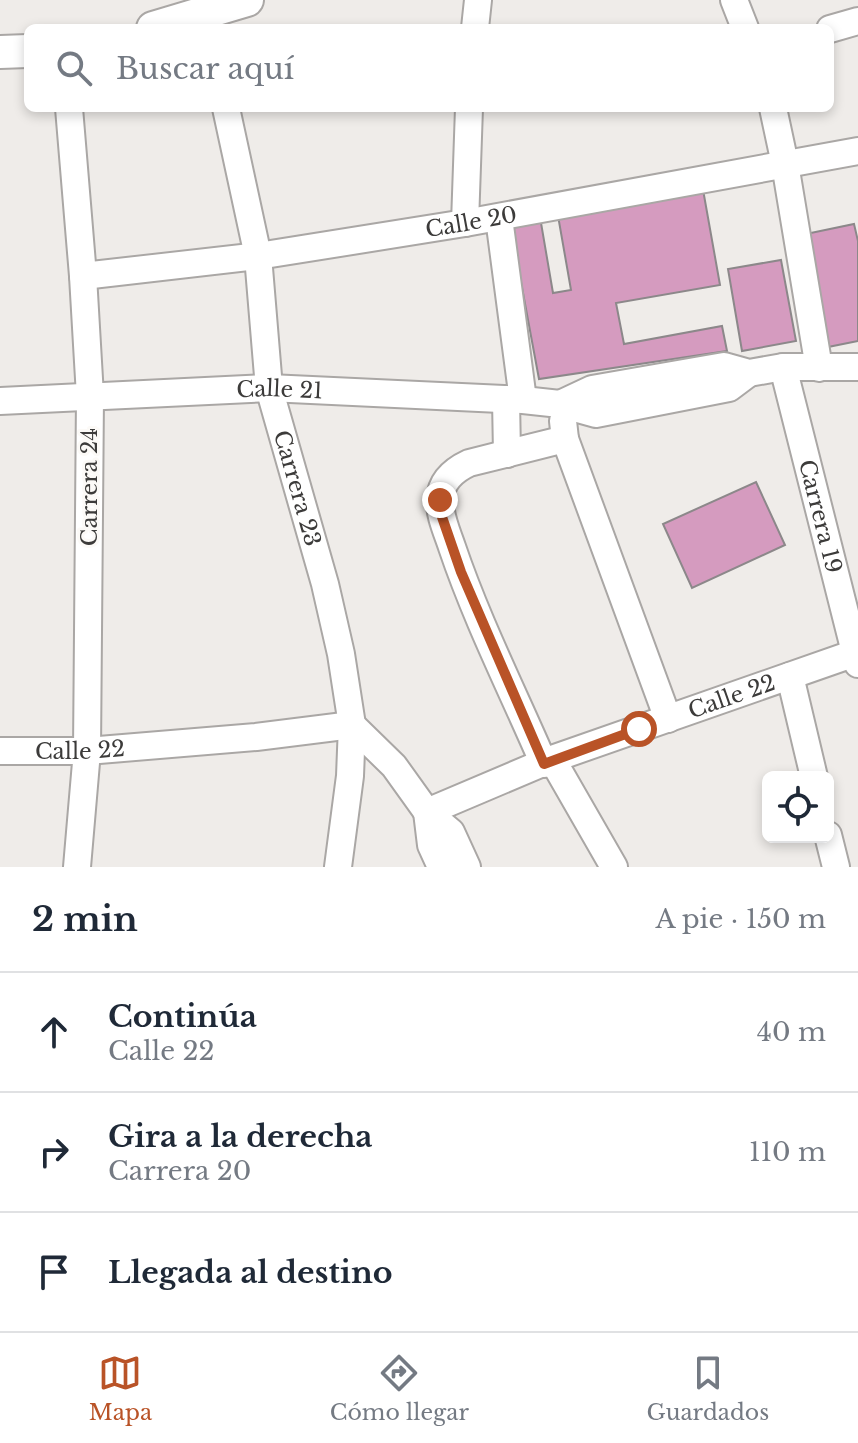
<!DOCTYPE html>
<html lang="es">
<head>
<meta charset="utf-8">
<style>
  body { margin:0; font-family:"Libre Baskerville",serif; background:#f2f2f3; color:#1f2937 }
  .controls { position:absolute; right:24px; bottom:24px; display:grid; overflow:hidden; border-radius:12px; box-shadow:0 4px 12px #0003 }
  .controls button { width:72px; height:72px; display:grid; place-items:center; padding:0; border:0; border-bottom:2px solid #e0e1e3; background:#fff; color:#1f2937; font:40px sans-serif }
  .stop { position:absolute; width:24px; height:24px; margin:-18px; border:6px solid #b95327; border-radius:50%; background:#fff }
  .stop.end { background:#b95327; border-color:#fff; box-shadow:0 2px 8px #0008 }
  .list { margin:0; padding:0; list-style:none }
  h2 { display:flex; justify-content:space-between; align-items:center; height:104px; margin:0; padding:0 32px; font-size:34px }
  h2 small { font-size:26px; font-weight:400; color:#747a83 }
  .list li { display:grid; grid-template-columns:52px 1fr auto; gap:24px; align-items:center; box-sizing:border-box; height:120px; padding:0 32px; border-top:2px solid #e0e1e3 }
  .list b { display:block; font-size:30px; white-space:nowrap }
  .list p { margin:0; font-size:26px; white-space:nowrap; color:#747a83 }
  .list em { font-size:26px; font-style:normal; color:#747a83 }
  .icon { flex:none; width:44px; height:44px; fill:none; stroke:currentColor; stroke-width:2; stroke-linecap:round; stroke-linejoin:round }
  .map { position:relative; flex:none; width:858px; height:867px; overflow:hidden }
  .search { position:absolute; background:#fff; box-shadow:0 4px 12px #0003; left:24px; right:24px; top:24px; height:88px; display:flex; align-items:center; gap:20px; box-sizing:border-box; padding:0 28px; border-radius:12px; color:#747a83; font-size:30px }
  .sheet { height:464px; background:#fff }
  nav { display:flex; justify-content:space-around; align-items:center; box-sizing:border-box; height:112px; border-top:2px solid #e0e1e3; background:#fff; font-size:22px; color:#747a83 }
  nav a { display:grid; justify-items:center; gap:4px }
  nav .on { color:#b95327 }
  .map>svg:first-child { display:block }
</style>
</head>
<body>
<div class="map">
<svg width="858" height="867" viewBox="0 0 858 867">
  <rect width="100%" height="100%" fill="#efece9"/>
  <g fill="#d59bbf" stroke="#8c888a" stroke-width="2">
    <path d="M702 184 720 285 616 303 624 344 722 326 727 351 539 379 510 223 540 217 553 293 571 290 557 210Z"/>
    <path d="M854 224 858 241V341L823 348 801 235Z"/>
    <path d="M781 260 796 341 742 351 728 269Z"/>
    <path d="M756 482 785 545 692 588 663 524Z"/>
  </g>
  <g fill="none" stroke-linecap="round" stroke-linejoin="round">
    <defs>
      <g id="minor">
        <path d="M734 0 745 28"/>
        <path d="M475 28 478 0"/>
        <path d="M830 29 858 21"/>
        <path d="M69 108 83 276 90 396 87 751 77 867"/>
        <path id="s1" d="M226 108 258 256 269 388 325 584 341 654 352 725 350 776 338 867"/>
        <path d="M773 108 785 164 819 368"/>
        <path d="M499 218 523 400"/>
        <path d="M465 223 469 108"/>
        <path id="s2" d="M83 276 258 256 465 223 858 151"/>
        <path id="s3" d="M783 367 858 664"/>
        <path d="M506 399 507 454"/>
        <path id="s4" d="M0 401 269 388 523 400 560 404 596 414 729 388 749 373"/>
        <path d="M560 404 592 389 724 366 749 373 783 367H858"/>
        <path d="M563 421 565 439 668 719"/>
        <path d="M790 676 814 777"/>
        <path id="s5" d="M0 751H87L256 737 352 725 394 766 427 812 451 832 467 867"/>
        <path d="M552 759 614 867"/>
        <path d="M544 764C513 692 477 621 452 547 447 532 439 515 440 499 441 481 454 470 469 463L565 439"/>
        <path id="s6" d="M427 812 552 759 858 652"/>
        <path d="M427 812 431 845 441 867"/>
        <path d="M828 835 836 867"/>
      </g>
      <g id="major">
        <path d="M153 28 247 0"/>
        <path d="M0 52 28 51"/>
      </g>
    </defs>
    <use href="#minor" stroke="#aaa7a5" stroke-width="30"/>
    <use href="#major" stroke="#aaa7a5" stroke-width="36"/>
    <use href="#minor" stroke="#fff" stroke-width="26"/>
    <use href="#major" stroke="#fff" stroke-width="32"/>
  </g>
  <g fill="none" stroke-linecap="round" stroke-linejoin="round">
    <path stroke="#b95327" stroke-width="10" d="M440 500 442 517 461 572 544 764 639 729"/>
  </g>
  <g text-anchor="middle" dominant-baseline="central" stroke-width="6" stroke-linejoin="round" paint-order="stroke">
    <g font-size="22" fill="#3c3b3a" stroke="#fcfaf7">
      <text stroke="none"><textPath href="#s2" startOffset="392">Calle 20</textPath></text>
      <text stroke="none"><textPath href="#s4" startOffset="280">Calle 21</textPath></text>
      <text transform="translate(89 487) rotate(-90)">Carrera 24</text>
      <text stroke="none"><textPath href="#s1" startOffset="388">Carrera 23</textPath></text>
      <text stroke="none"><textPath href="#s3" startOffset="154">Carrera 19</textPath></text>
      <text stroke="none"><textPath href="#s6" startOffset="326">Calle 22</textPath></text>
      <text stroke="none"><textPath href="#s5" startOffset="80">Calle 22</textPath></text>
    </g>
  </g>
</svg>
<div class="controls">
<button><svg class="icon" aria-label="locate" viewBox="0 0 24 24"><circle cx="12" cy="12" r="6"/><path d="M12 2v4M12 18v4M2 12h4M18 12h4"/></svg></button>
</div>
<div class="stop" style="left:639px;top:729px"></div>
<div class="stop end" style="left:440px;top:500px"></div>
<div class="search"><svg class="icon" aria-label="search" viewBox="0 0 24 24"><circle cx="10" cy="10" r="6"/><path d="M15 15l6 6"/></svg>Buscar aquí</div>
</div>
<section class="sheet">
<h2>2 min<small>A pie · 150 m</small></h2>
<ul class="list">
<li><svg class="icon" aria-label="ahead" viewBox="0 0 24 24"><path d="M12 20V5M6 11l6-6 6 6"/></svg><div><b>Continúa</b><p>Calle 22</p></div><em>40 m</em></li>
<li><svg class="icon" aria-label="right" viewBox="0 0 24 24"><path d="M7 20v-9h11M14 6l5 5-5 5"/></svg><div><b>Gira a la derecha</b><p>Carrera 20</p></div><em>110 m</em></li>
<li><svg class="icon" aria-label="arrive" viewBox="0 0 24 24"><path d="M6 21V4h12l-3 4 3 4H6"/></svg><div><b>Llegada al destino</b></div></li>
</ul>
</section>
<nav>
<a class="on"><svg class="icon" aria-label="map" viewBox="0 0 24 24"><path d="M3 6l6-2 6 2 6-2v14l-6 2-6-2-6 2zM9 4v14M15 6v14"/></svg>Mapa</a>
<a><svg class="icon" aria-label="directions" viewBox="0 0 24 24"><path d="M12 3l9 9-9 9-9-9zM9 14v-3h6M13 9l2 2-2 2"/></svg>Cómo llegar</a>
<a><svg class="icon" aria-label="saved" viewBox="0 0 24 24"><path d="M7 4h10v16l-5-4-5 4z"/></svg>Guardados</a>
</nav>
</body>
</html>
